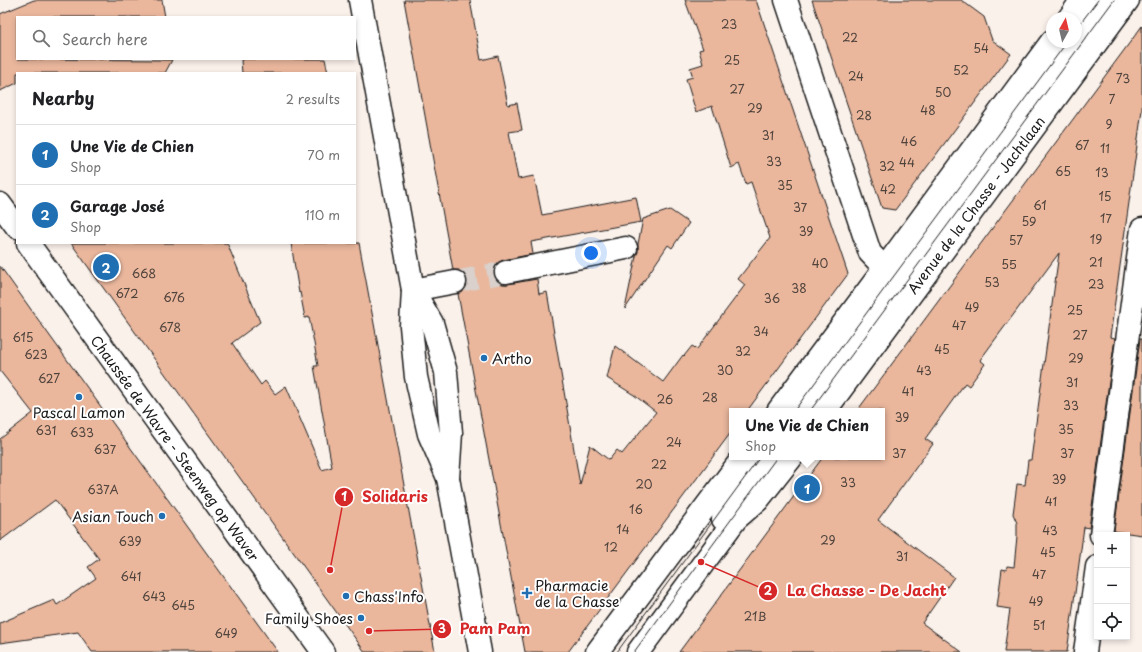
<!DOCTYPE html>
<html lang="en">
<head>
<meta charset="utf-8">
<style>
  body { margin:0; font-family:"Playpen Sans",sans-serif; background:#f2f2f2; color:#202124 }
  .controls { position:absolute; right:12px; bottom:12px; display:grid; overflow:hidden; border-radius:0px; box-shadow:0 2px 6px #0003 }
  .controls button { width:36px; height:36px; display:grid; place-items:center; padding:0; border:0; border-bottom:1px solid #e0e0e0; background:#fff; color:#202124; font:20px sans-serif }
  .compass { position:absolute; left:1046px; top:12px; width:36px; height:36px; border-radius:50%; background:#fff; box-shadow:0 2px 6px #0003; rotate:8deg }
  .you { position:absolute; left:591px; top:253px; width:14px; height:14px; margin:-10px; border:3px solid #fff; border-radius:50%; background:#1a73e8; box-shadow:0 0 0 6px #1a73e833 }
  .badge { display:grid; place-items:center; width:26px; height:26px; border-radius:50%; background:#1f6fb2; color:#fff; font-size:13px; font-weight:700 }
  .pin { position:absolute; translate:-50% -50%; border:2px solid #fff; box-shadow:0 1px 4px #0006 }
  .popup { position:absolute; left:729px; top:408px; width:156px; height:52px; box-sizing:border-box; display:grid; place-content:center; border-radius:0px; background:#fff; filter:drop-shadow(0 1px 3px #0005); font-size:13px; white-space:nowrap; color:#757577 }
  .popup b { font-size:15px; color:#202124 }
  .popup::after { content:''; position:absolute; left:50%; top:100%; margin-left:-8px; border:8px solid transparent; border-top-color:#fff }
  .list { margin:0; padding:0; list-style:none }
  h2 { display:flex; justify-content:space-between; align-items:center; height:52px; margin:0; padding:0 16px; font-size:17px }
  h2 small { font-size:13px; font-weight:400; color:#757577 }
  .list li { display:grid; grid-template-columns:26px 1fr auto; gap:12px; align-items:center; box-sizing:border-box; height:60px; padding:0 16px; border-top:1px solid #e0e0e0 }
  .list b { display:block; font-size:15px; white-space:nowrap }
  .list p { margin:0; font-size:13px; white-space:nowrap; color:#757577 }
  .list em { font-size:13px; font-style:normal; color:#757577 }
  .icon { flex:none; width:22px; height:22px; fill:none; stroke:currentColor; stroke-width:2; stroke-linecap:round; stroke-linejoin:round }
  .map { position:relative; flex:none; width:1142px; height:652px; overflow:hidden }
  .search { position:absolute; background:#fff; box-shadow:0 2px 6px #0003; left:16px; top:16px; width:340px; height:44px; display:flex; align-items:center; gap:10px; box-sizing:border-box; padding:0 14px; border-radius:0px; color:#757577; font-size:15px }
  .panel { position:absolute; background:#fff; box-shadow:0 2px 6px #0003; left:16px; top:72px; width:340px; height:172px; border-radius:0px }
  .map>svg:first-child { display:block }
</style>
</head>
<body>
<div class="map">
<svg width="1142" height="652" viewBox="0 0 1142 652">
  <rect width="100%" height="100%" fill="#fbf1eb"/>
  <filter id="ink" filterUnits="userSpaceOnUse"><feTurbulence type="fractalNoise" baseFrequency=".025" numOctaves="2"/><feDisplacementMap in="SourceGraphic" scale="8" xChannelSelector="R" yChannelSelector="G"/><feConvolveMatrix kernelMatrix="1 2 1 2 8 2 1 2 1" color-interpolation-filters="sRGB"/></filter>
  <g filter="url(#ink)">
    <g fill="#eab79d" stroke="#1c1c1c">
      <path d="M34 0H162L165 17H17V59L172 60 165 73H17V83L0 91V14Z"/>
      <path d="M404 0H470L481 60 498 56 508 105 517 103 522 130 509 132 518 179 534 176 542 215 636 197 641 222 531 242 533 254 503 260 497 263 494 268V275L496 280 502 284H508L537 279 539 294 547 292 580 485 590 445 609 460 617 450 622 454 656 412 634 395 607 378 615 346 663 382 683 355 684 356 692 346 697 349 745 285 738 279 770 238 751 182 746 184 739 164 731 168 712 106 696 112 686 79 693 77 690 68 703 64 699 50 703 49 685 0H756L848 274 747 411H732V431L568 652H525L458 294 463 292 467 286V279L464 274 459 270H453Z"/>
      <path d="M812 0H961L984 17 992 40 1011 54 895 210 882 208Z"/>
      <path d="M1142 26V110L1110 337 1115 338 1089 528 1084 527 1067 652H1004L1010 609 997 607 1002 569 1006 570 1007 566 1014 567 1017 536V523L1013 514 1017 484 1025 485 1028 460H1031L1059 253 980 360 985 364 969 386 965 383 925 439 933 444 878 520 954 577 922 623 962 652H679L823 457H882V411H857Z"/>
      <path d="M245 59H325L328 73H242L241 60Z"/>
      <path d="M670 210 689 223 672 248 668 245 625 309 636 256 638 252V244L643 219Z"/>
      <path d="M71 243H227L260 322 232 343 261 385 265 381 275 394 286 386 322 470 332 467 314 366H318L314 343 309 317 305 318 300 292 299 293 291 243H359L435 652H365Z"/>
      <path d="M0 266 47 332 278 652H92L78 632 0 643V623L54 600 57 605 96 578 88 567 99 559 55 500 0 541V439L33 413 0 371Z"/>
      <path d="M1140 339H1142V535L1114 531Z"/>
    </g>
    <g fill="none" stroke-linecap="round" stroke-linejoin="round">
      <path stroke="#dad1cc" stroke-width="22" stroke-dasharray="22 11" stroke-linecap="butt" d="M455 282 506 272"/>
      <defs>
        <g id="minor">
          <path d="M360 0 413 290 411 326 416 377 429 434 448 478"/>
          <path d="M786 0 870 253 895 279"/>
          <path d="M1069 18 1082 0"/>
          <path d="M1076 40 1106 0"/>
          <path d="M0 204 17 227"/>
          <path d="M28 243 323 652"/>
          <path d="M506 272 626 248"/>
          <path d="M413 290 432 323 446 372 451 433 448 478 480 652"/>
          <path d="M413 290 455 282"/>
          <path d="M778 411 884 269 1052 41"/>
          <path d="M802 411 1075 42"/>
          <path d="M825 411 1128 0"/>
          <path d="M723 519 768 457"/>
          <path d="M1101 535 1142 229"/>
          <path d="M597 652 743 457"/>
          <path d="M638 652 736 519 758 500 792 457"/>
          <path d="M1085 652 1097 567"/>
        </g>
      </defs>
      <use href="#minor" stroke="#1c1c1c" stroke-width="25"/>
      <use href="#minor" stroke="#fff" stroke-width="22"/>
      <g stroke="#1c1c1c" stroke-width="1">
        <path d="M1076 29 1098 0"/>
        <path d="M794 411 1067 42"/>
        <path d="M810 411 1114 0"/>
        <path d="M617 652 760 457"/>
        <path d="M634 652 777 457"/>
      </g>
    </g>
  </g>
  <g fill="#1f6fb2" stroke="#fff" stroke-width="1.5">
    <circle cx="484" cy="358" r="4"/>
    <circle cx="79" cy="397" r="4"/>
    <circle cx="162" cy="516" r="4"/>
    <path d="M525 587h4v4h4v4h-4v4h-4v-4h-4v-4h4z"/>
    <circle cx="346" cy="596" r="4"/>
    <circle cx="361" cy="618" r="4"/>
  </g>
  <g text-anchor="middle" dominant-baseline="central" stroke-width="4" stroke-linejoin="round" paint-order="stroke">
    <g font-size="12" fill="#50433c">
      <text x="729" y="24">23</text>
      <text x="850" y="37">22</text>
      <text x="981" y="48">54</text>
      <text x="732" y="60">25</text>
      <text x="961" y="70">52</text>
      <text x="856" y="76">24</text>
      <text x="1123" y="78">73</text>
      <text x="737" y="89">27</text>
      <text x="943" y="92">50</text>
      <text x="1112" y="99">7</text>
      <text x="755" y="108">29</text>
      <text x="928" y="110">48</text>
      <text x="864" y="115">28</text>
      <text x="1109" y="124">9</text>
      <text x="768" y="135">31</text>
      <text x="909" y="141">46</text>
      <text x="1082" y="145">67</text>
      <text x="1105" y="148">11</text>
      <text x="774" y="161">33</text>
      <text x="907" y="162">44</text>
      <text x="887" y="166">32</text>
      <text x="1063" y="171">65</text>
      <text x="1102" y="172">13</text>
      <text x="785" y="185">35</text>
      <text x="888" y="189">42</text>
      <text x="1105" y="196">15</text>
      <text x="1040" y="205">61</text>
      <text x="800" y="207">37</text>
      <text x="1106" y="218">17</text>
      <text x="1029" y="221">59</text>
      <text x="806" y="231">39</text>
      <text x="1096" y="239">19</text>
      <text x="1016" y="240">57</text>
      <text x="1096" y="262">21</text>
      <text x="820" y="263">40</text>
      <text x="1009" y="264">55</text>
      <text x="144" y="273">668</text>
      <text x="992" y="282">53</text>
      <text x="1096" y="284">23</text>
      <text x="799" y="288">38</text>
      <text x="127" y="293">672</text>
      <text x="174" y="297">676</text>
      <text x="772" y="298">36</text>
      <text x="972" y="307">49</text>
      <text x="1075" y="310">25</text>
      <text x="959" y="325">47</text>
      <text x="170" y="327">678</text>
      <text x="761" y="331">34</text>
      <text x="1080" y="335">27</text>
      <text x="23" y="337">615</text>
      <text x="942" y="349">45</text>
      <text x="743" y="351">32</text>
      <text x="36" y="354">623</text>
      <text x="1076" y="358">29</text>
      <text x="725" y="370">30</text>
      <text x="924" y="370">43</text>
      <text x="49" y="378">627</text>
      <text x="1072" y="382">31</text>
      <text x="908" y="391">41</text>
      <text x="710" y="397">28</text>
      <text x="665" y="399">26</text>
      <text x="1071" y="405">33</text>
      <text x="902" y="417">39</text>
      <text x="1066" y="429">35</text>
      <text x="46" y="430">631</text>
      <text x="82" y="432">633</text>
      <text x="674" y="442">24</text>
      <text x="105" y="449">637</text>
      <text x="899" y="453">37</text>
      <text x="1067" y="453">37</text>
      <text x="659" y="464">22</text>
      <text x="1059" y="479">39</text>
      <text x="848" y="482">33</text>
      <text x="644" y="484">20</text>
      <text x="103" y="489">637A</text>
      <text x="1051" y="501">41</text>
      <text x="636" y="509">16</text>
      <text x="623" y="529">14</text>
      <text x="1050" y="530">43</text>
      <text x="828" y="540">29</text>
      <text x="130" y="541">639</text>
      <text x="611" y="547">12</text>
      <text x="1048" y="552">45</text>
      <text x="902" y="556">31</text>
      <text x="1039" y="574">47</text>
      <text x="131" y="576">641</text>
      <text x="154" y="596">643</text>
      <text x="1036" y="601">49</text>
      <text x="183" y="605">645</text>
      <text x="755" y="616">21B</text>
      <text x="1039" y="625">51</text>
      <text x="226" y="633">649</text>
    </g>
    <g font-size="14" fill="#1c1c1c" stroke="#fff">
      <text transform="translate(976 205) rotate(-53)">Avenue de la Chasse - Jachtlaan</text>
      <text transform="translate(175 448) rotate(54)">Chaussée de Wavre - Steenweg op Waver</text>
    </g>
    <g font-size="14" fill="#1c1c1c" stroke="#fff" text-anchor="start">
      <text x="492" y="358">Artho</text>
      <text x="79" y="412" text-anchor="middle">Pascal Lamon</text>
      <text x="154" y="516" text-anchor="end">Asian Touch</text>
      <text x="535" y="585">Pharmacie<tspan x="535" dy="16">de la Chasse</tspan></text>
      <text x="354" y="596">Chass'Info</text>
      <text x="353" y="618" text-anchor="end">Family Shoes</text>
    </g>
  </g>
  <path fill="none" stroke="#d62828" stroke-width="1.5" d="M330 570L344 497M701 562L768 591M369 631L442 629"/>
  <g fill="#d62828" stroke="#fff" stroke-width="1.5">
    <circle cx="330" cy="570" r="4"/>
    <circle cx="701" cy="562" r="4"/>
    <circle cx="369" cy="631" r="4"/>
    <circle cx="344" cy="497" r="10"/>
    <circle cx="768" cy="591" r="10"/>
    <circle cx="442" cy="629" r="10"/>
  </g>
  <g font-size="12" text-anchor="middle" font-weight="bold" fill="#fff">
    <text x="344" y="501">1</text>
    <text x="768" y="595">2</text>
    <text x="442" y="633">3</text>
  </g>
  <g font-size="15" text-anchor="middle" font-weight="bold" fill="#d62828" stroke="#fff" stroke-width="4" stroke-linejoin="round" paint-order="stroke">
    <text x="395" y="502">Solidaris</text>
    <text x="867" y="596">La Chasse - De Jacht</text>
    <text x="495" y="634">Pam Pam</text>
  </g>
</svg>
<div class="controls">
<button>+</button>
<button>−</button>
<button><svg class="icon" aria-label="locate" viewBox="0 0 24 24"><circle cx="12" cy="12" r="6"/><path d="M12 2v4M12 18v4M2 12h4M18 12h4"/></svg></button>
</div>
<svg class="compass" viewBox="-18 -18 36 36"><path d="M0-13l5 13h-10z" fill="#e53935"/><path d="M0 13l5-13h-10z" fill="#757577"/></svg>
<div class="you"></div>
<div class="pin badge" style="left:807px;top:488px">1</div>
<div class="popup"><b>Une Vie de Chien</b>Shop</div>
<div class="pin badge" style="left:106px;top:267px">2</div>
<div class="search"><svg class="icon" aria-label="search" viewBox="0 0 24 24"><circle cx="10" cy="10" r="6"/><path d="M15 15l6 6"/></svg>Search here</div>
<section class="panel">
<h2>Nearby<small>2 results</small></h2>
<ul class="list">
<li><span class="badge">1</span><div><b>Une Vie de Chien</b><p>Shop</p></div><em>70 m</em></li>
<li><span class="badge">2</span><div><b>Garage José</b><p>Shop</p></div><em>110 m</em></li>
</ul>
</section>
</div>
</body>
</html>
